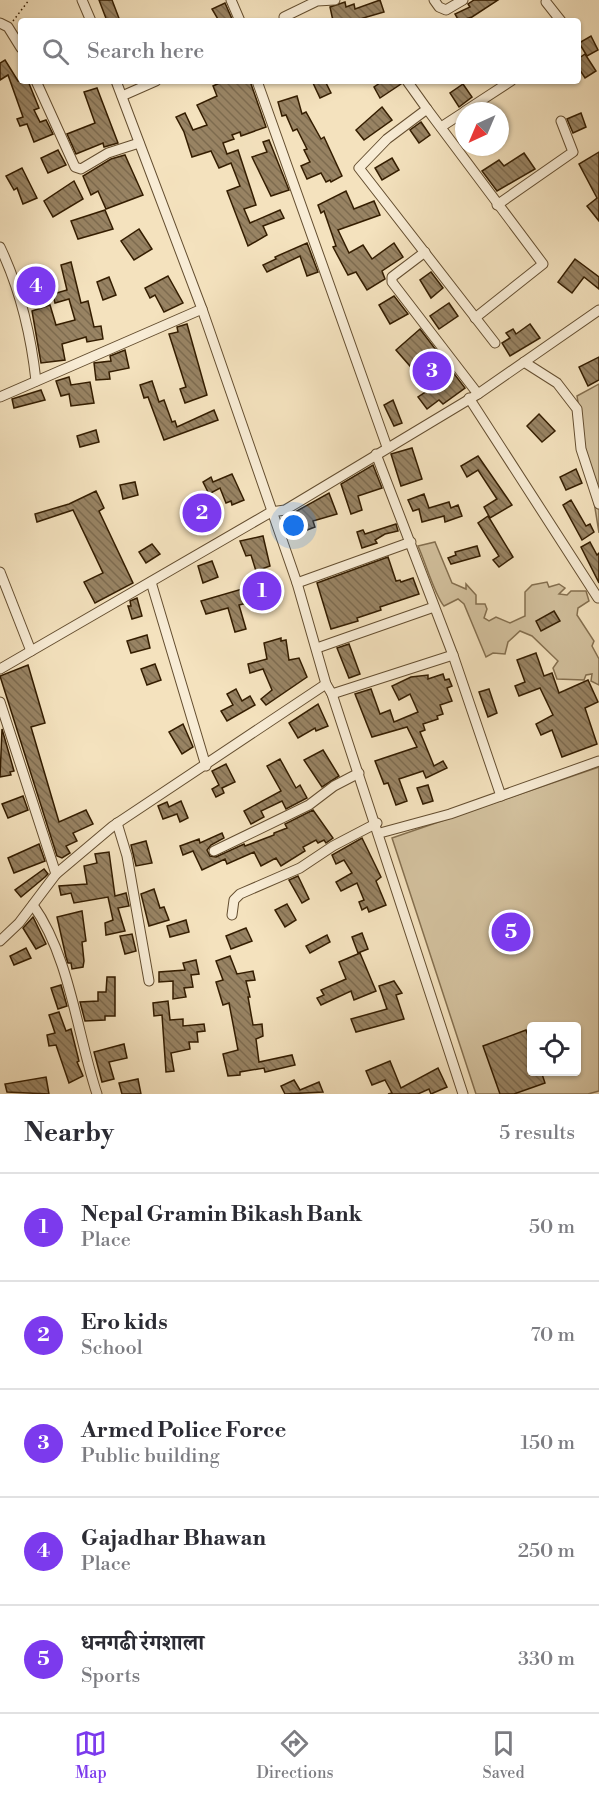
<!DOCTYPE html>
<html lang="en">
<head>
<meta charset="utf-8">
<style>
  body { margin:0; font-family:"Libre Bodoni","Noto Serif Devanagari",serif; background:#f2f2f3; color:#2b2b33 }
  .controls { position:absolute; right:18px; bottom:18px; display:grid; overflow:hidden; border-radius:6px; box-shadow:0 2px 4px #0004 }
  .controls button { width:54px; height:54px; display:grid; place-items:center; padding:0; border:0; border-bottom:2px solid #e1e1e2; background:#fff; color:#2b2b33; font:30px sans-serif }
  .compass { position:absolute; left:455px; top:102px; width:54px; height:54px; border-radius:50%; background:#fff; box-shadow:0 2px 4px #0004; rotate:224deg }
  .you { position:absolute; left:294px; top:526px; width:21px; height:21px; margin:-15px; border:4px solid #fff; border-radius:50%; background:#1a73e8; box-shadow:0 0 0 9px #1a73e833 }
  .badge { display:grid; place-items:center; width:39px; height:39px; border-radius:50%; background:#7c3aed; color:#fff; font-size:20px; font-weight:700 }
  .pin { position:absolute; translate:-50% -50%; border:3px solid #fff; box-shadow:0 2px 6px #0006 }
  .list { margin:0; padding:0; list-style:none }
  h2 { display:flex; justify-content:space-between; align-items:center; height:78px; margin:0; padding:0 24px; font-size:26px }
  h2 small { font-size:20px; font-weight:400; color:#7c7c81 }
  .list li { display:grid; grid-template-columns:39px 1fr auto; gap:18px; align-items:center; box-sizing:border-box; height:108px; padding:0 24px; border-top:2px solid #e1e1e2 }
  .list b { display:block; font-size:22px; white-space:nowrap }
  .list p { margin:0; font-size:20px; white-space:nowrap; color:#7c7c81 }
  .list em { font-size:20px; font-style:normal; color:#7c7c81 }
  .icon { flex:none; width:33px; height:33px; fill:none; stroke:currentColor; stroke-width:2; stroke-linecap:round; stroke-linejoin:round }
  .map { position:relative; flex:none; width:599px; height:1094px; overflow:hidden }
  .search { position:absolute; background:#fff; box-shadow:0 2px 4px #0004; left:18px; right:18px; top:18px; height:66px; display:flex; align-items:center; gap:15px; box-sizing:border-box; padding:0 21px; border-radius:6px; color:#7c7c81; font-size:22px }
  .sheet { height:618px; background:#fff }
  nav { display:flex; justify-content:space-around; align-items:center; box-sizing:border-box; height:84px; border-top:2px solid #e1e1e2; background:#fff; font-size:16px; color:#7c7c81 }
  nav a { display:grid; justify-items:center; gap:3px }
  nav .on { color:#7c3aed }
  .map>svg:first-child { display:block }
</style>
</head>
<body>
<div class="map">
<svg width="599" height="1094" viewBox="0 0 599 1094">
  <defs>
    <pattern id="building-back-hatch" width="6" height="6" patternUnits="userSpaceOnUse" patternTransform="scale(1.5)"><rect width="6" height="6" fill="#988363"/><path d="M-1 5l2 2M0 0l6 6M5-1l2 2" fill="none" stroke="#7d6b4f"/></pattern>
  </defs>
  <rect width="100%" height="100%" fill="#f4e2be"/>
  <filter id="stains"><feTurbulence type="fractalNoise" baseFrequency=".00333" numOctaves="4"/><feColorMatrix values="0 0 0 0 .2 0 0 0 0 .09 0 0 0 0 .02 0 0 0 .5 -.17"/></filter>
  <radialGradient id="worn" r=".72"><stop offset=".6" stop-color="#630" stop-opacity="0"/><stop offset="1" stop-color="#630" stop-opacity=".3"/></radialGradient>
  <g fill="#d3c19e" stroke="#846f4f" stroke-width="1.5" fill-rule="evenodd">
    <path d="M599 384V533L577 396Z"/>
    <path d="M435 542 452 583 466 589V584L476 595V604H485L487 609 484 618 489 621 496 617 510 623 525 616V592L532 585 547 582 549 587 559 584 565 588 559 594 567 595 571 591H586L589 601 578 608 577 615 594 641 592 646 599 659V685L591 681 592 674 586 675 584 680 557 679 553 668 558 661 532 636 520 631 508 642 505 654 493 653 486 657 464 604 458 599 444 606C435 596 425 561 418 546Z"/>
    <path d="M599 767V1091L588 1094H476L392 838ZM532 1026H576V1072H532Z"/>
  </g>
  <g fill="url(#building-back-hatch)" stroke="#341d00" stroke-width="1.5">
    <path d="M99 0H112L120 21H107Z"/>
    <path d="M380 0 384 12 353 21H333L330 7 345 2 346 7 354 4 355 9Z"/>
    <path d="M474 0H498L472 17 459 21 455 14 470 7 468 4Z"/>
    <path d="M225 3 232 19 219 21 212 9Z"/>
    <path d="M591 36 598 50 587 56 579 43Z"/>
    <path d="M585 54 596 71 585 78 578 67V59Z"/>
    <path d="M5 60 18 81H28L39 108 34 110 40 122 46 120 53 134 34 142 27 124 20 126 17 119 23 117 8 75 0 80V63Z"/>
    <path d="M224 81H250L266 127 241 136 240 132 232 135 234 139 223 143 227 154 238 150 256 205 244 209 250 223 280 210 284 218 263 226 267 235 248 246 227 191 240 186 231 163 219 168 211 151 192 157 184 132 176 117 185 113 193 130 207 125 197 105 217 96 213 86Z"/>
    <path d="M316 81H325L331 93 320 98 313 83Z"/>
    <path d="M383 81H400L401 84 380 98 374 87Z"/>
    <path d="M463 84 472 97 459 107 450 93Z"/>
    <path d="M97 88 118 143 104 147 103 143 76 154 67 134 95 123 84 92Z"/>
    <path d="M297 96 302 114 306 112 321 139 324 137 342 176 331 182 330 180 326 182 321 173 307 179 301 166 310 162 304 150 307 149 297 129 293 131 286 115 282 116 278 102Z"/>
    <path d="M382 107 392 120 364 140 356 130Z"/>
    <path d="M581 113 586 127 573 133 567 119Z"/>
    <path d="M421 122 430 135 419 143 410 130Z"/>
    <path d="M269 140 289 190 271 196 252 157 267 152 263 142Z"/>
    <path d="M58 150 66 165 48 173 41 158Z"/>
    <path d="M599 152V221L587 206 597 198 579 164Z"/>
    <path d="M524 153 535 169 497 191 482 171 499 160 504 166Z"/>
    <path d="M125 155 143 195 106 209 98 191 91 195 83 176 111 159Z"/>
    <path d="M392 158 399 170 382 180 375 168Z"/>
    <path d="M22 168 37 198 23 204 17 188 14 190 6 176Z"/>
    <path d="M74 181 83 199 53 217 44 201Z"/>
    <path d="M346 191 354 209 374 201 380 215 338 230 349 253 363 245 372 259 394 243 403 257 382 271 385 279 367 290 356 272 348 275 333 247 336 246 324 211 321 213 318 205Z"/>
    <path d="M105 210 113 229 78 239 71 221Z"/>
    <path d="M139 229 152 249 134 260 121 241Z"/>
    <path d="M307 243 318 272 307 276 300 256 267 272 263 265 276 259 275 257Z"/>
    <path d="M575 259 599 277V289L584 277 572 293 558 282Z"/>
    <path d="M71 262 81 303 88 301 94 327 101 326 103 339 87 342 86 337 62 344 65 360 41 363 32 311 50 305 56 325 75 320 69 299 55 303 53 294 67 290 61 265Z"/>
    <path d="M431 272 443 288 431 298 420 280Z"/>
    <path d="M43 276 47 290 30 295 26 281Z"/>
    <path d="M168 276 183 303 164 312 155 295 150 298 145 288Z"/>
    <path d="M109 277 116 295 103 300 97 282Z"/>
    <path d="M394 296 408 314 390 324 379 305Z"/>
    <path d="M449 303 458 316 439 329 430 316Z"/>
    <path d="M187 324 207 395 185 403 180 389 186 387 169 334 178 332 177 327Z"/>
    <path d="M530 324 540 338 510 356 502 343 510 338 506 333 513 329 516 334Z"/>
    <path d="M420 329 465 388 443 404 439 400 427 409 418 397 430 389 396 350Z"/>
    <path d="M125 350 129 368 109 372 110 379 96 380 94 363 111 361 110 356Z"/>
    <path d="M599 357V380L588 386 579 367Z"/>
    <path d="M69 377 71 385 90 382 94 403 71 406 69 394 61 396 56 381Z"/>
    <path d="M152 381 159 402 164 400 172 422 175 421 177 427 214 410 218 420 164 440 148 397 144 398 140 385Z"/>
    <path d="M41 390 45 400 14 408 12 399Z"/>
    <path d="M393 400 402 423 394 426 384 405Z"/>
    <path d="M539 414 555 431 542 442 527 426Z"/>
    <path d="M96 430 99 442 80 447 77 436Z"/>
    <path d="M412 448 422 479 401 486 391 454Z"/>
    <path d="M478 456 512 505 490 518 484 507 497 499 478 470 467 477 461 466Z"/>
    <path d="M373 465 382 488 358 496 362 510 351 514 341 484Z"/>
    <path d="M576 469 582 483 566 490 560 477Z"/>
    <path d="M232 474 244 500 232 505 231 501 226 503 220 488 209 494 203 482 211 477 213 482Z"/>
    <path d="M135 482 138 495 123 499 120 485Z"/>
    <path d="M96 491 104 508 99 511 133 583 95 603 84 582 103 573 73 510 37 522 35 514 69 504Z"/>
    <path d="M329 493 337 514 313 521 315 527 302 532 295 512Z"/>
    <path d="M424 494 429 508 449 502 451 508 458 505 462 516 445 522 444 516 422 522 419 509 413 511 408 500Z"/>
    <path d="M571 500 586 526 590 524 594 532 582 540 563 505Z"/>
    <path d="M488 516 513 557 499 567 493 560 499 556 478 523Z"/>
    <path d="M396 524 398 531 385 534 375 540 377 543 362 548 357 532 363 530 365 534Z"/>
    <path d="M263 536 270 566 256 571 251 555 246 556 240 541Z"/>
    <path d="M590 542 597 555 599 553V583L581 547Z"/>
    <path d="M152 544 160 554 146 563 139 552Z"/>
    <path d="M477 546 480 556 451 564 448 558 456 555 455 552Z"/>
    <path d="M388 557 396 581 400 580 401 582 413 578 419 594 380 607 381 610 357 618 358 621 331 629 317 583Z"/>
    <path d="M212 561 218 577 203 583 198 566Z"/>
    <path d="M270 581 274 596 239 605 246 629 235 632 228 608 206 614 201 601Z"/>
    <path d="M137 598 142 616 132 619 128 606H131L130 601Z"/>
    <path d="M554 611 560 621 541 631 536 621Z"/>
    <path d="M147 635 150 648 131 653 127 641Z"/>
    <path d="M281 638V641L286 640 289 660 299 658 307 677 266 705 261 699 272 690 263 669 250 673 248 664 267 659 264 643Z"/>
    <path d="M349 644 360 674 349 678 337 648Z"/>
    <path d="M536 653 544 676 552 673 559 693 588 680 598 702 585 708 597 744 562 757 552 730 541 735 536 724 553 715 540 688 519 696 515 686 525 682 517 660Z"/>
    <path d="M155 664 161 680 147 685 141 669Z"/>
    <path d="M28 665 45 723 31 727 59 822 86 810 93 824 73 833 77 841 66 846 70 853 62 858 57 856 0 676Z"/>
    <path d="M443 674 445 680 449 679 452 686 447 688 452 701 440 705 443 714 437 716 438 719 423 724 425 730 420 732 434 766 443 761 447 768 426 778 423 771 399 779 407 801 396 805 388 783 384 784 375 761 417 747 407 727 372 737 355 694 371 689 380 714 390 710 394 722 418 712 410 694 399 700 392 686 411 677 428 675V679Z"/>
    <path d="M236 689 242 701 250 696 255 705 227 721 221 711 233 705 227 694Z"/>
    <path d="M489 689 497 713 488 717 479 692Z"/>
    <path d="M318 704 328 726 316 731 315 728 298 738 289 723Z"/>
    <path d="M183 724 193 747 182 754 169 732Z"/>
    <path d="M2 729 14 771 10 772 11 775 0 777Z"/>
    <path d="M323 750 339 776 322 787 304 760Z"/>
    <path d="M280 759 296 788 300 785 307 798 286 809 282 801 261 811 264 817 251 824 244 811 281 791 267 766Z"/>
    <path d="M226 764 235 782 222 788 224 793 216 797 212 789 219 785 212 771Z"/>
    <path d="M428 785 433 801 423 804 417 788Z"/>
    <path d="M23 796 28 810 8 818 2 804Z"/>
    <path d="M181 801 188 818 180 822 177 814 163 819 158 806 167 802 169 807Z"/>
    <path d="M313 810 333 838 326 843 324 840 318 843 316 840 303 847 305 851 281 866 276 858 261 866 254 852 227 864 225 859 202 870 193 851 183 855 180 846 199 839 200 843 222 833 224 838 211 845 207 850 210 856 216 857 244 844 245 846 274 835V833L287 828 285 824Z"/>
    <path d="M362 838 381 877 376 881 386 905 369 912 367 907 362 910 359 902 364 900 357 883 341 891 336 882 352 873 344 860 336 864 332 855Z"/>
    <path d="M146 841 152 863 136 866 131 845Z"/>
    <path d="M39 844 45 861 14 873 8 858Z"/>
    <path d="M109 852 115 896 126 893 129 906 118 908 125 931 106 935 105 923 113 920 108 897 74 903 71 893 61 895 59 886 87 884 84 866 97 863 95 854Z"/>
    <path d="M44 869 48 874 45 877 21 897 15 890Z"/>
    <path d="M298 876 309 899 302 903 289 880Z"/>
    <path d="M154 889 160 908 164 907 169 920 149 926 141 894Z"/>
    <path d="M287 904 296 920 285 927 275 910Z"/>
    <path d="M82 911 86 941 82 942 84 961 83 967 72 969 71 963H68L66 957 57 917Z"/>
    <path d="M33 917 46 944 36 949 23 928Z"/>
    <path d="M186 920 189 932 170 937 167 926Z"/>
    <path d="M246 928 252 941 231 949 226 936Z"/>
    <path d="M362 933 368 949 358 953 352 937Z"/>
    <path d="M132 934 136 951 125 954 120 936Z"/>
    <path d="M327 935 330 942 310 953 306 946Z"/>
    <path d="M26 948 31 958 14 965 10 956Z"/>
    <path d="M360 953 376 991 354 1000 351 991 321 1005 317 998 324 995 321 990 346 979 339 962Z"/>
    <path d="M230 956 237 974 253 971 255 980 246 981 250 997H248L253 1025 262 1024 263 1036 256 1039 259 1062 292 1055 295 1065 265 1072 264 1068 240 1072V1075L228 1076 223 1054 238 1050 229 1003 223 1005 216 982 223 980 216 961Z"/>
    <path d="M196 960 199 974 191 975 193 987 184 988 186 997 173 999V981L159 982V972L185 970 183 963Z"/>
    <path d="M107 977H115V1016H105V1020L85 1021 80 1002 98 1001V992H106Z"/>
    <path d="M394 981 402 993 396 995 404 1019 356 1032 351 1019 387 1009 379 986Z"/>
    <path d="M61 985 67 1006 58 1009 51 988Z"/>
    <path d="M168 1001 170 1020 183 1019V1026L204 1024 205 1031 197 1032 198 1042H189L190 1049 171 1053 174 1071 166 1072 162 1015 154 1016 153 1003Z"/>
    <path d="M59 1012 66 1031 71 1029 79 1061 77 1062 83 1076 69 1083 56 1045 49 1046 47 1035 55 1033 49 1015Z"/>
    <path d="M526 1030 531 1044V1071H541L545 1083 514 1094H500L483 1046Z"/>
    <path d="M124 1044 127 1058 109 1062 114 1079 102 1082 94 1052Z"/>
    <path d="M390 1061 401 1088 438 1068 447 1087 431 1094 429 1089 418 1094H388L392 1093 385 1080 372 1085 366 1071Z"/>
    <path d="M46 1077 49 1094 7 1092 5 1084Z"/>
    <path d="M138 1079 141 1094H122L119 1083Z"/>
    <path d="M294 1080 300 1090 319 1082 323 1092 285 1094 281 1086Z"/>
  </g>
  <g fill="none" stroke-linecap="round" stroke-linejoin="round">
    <defs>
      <g id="minor">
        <path d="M82 0 91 21"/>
        <path d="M231 0 240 21"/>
        <path d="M434 0 439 7 446 10 463 0"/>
        <path d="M546 2 561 21"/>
        <path d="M284 17 317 1 335 0"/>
        <path d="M0 23 8 27 21 48"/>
        <path d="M36 81 75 167 81 169 108 153 139 143"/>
        <path d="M116 81 202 309 297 583 326 684 332 694 463 1094"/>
        <path d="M257 81 387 447"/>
        <path d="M407 81 427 109 387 139 359 168 495 343"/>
        <path d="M122 96 156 81"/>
        <path d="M427 109 543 264 475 318"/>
        <path d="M465 111 511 81"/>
        <path d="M441 127 464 112"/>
        <path d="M497 205 573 152 561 121"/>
        <path d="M0 247C20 289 31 335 36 381"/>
        <path d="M425 252 392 277V282L478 394"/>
        <path d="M524 362 557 383 577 409 581 449 599 504"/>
        <path d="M0 397 202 309"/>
        <path d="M469 398 598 598"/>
        <path d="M376 454 453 655 501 796"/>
        <path d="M0 572 31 651"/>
        <path d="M151 582 206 766"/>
        <path d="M297 583 411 542"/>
        <path d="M317 648 434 607"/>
        <path d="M0 669 271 512 285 510 478 394 599 310"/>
        <path d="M332 694 453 655"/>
        <path d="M0 702 56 874"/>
        <path d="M117 823 127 856 149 981"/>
        <path d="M380 833 450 814 599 761"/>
        <path d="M214 851 309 805 334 786 359 773"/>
        <path d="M33 905C70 957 77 1034 97 1094"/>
        <path d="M232 915 234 900 240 894 300 868 333 846 377 823"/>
        <path d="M0 941 19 923 56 874 113 826 326 684"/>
      </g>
    </defs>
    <use href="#minor" stroke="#644e30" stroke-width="11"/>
    <path stroke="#341d00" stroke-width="1.5" stroke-dasharray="1.5 3" stroke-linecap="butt" d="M13 21 29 0"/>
    <use href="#minor" stroke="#f8ecd5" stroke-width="9"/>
  </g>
  <rect width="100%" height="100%" filter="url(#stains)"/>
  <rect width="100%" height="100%" fill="url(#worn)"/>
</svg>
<div class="controls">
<button><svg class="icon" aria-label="locate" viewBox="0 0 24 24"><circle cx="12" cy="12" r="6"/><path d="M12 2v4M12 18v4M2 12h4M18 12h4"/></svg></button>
</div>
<svg class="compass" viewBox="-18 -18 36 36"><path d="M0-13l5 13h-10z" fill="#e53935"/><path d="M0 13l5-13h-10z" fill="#7c7c81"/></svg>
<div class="you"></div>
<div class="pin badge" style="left:262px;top:591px">1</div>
<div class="pin badge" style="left:202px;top:513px">2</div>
<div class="pin badge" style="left:432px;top:371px">3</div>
<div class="pin badge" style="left:36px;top:286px">4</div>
<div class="pin badge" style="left:511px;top:932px">5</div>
<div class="search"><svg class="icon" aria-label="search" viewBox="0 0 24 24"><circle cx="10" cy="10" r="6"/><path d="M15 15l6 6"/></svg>Search here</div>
</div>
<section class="sheet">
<h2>Nearby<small>5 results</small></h2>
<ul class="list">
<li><span class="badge">1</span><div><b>Nepal Gramin Bikash Bank</b><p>Place</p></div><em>50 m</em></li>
<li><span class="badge">2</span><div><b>Ero kids</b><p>School</p></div><em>70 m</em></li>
<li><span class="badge">3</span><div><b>Armed Police Force</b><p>Public building</p></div><em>150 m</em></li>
<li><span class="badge">4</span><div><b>Gajadhar Bhawan</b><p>Place</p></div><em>250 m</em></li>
<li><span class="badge">5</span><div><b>धनगढी रंगशाला</b><p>Sports</p></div><em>330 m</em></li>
</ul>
</section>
<nav>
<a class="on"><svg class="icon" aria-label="map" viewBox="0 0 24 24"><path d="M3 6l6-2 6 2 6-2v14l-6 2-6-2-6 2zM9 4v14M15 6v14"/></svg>Map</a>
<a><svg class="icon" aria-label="directions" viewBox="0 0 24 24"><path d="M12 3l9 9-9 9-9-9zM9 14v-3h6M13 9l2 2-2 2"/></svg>Directions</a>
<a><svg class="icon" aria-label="saved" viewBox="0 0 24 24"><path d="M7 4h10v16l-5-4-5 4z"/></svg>Saved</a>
</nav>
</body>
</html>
